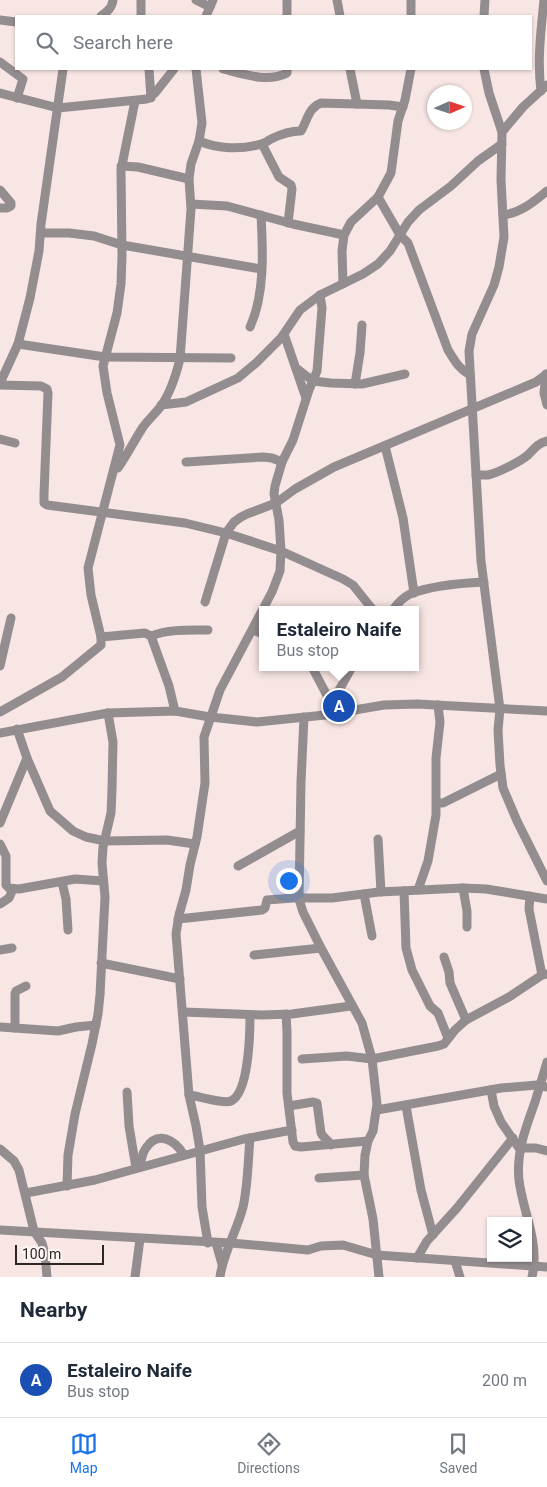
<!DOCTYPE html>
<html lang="en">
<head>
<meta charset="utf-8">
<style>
  body { margin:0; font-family:Roboto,sans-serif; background:#f2f2f3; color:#1f2937 }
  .controls { position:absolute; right:15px; bottom:15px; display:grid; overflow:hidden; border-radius:0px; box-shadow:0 1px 4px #0004 }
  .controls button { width:45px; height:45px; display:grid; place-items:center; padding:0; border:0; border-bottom:1px solid #e0e1e3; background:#fff; color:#1f2937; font:25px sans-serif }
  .compass { position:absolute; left:427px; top:85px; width:45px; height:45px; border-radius:50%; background:#fff; box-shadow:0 1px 4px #0004; rotate:87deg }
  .scale { position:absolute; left:15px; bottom:12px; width:89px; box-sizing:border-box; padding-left:5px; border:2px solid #2d2626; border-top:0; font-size:14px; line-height:18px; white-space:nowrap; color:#2d2626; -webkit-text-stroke:4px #fef6f5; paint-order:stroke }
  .you { position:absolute; left:288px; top:880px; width:18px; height:18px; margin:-12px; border:4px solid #fff; border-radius:50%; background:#1a73e8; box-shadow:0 0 0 8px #1a73e833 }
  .badge { display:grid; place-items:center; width:32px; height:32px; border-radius:50%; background:#1a73e8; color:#fff; font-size:16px; font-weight:700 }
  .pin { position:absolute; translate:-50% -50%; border:2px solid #fff; box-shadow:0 1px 5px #0006 }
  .popup { position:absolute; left:259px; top:606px; width:160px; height:65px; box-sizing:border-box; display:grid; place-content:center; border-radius:0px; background:#fff; filter:drop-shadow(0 1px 4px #0005); font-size:16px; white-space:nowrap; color:#747a83 }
  .popup b { font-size:19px; color:#1f2937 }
  .popup::after { content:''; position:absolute; left:50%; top:100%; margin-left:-10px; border:10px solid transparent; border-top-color:#fff }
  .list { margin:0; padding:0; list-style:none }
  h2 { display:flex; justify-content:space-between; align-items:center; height:65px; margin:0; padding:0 20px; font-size:21px }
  h2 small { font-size:16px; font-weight:400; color:#747a83 }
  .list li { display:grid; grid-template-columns:32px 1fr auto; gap:15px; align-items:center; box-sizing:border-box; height:75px; padding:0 20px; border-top:1px solid #e0e1e3 }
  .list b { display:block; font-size:19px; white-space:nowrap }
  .list p { margin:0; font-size:16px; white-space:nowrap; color:#747a83 }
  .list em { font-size:16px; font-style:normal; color:#747a83 }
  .icon { flex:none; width:28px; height:28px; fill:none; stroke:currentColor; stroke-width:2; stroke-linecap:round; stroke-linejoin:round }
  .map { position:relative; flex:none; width:547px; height:1277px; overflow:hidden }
  .search { position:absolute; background:#fff; box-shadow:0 1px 4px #0004; left:15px; right:15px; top:15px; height:55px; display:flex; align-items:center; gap:12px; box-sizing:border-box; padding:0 18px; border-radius:0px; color:#747a83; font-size:19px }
  .sheet { height:140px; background:#fff }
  nav { display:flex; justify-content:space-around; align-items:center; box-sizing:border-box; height:70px; border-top:1px solid #e0e1e3; background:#fff; font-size:14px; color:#747a83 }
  nav a { display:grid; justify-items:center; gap:2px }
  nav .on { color:#1a73e8 }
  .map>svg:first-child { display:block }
</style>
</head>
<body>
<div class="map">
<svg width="547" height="1277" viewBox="0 0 547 1277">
  <rect width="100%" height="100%" fill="#f8e6e4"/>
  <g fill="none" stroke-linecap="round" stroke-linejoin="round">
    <g stroke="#948d90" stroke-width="9">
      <path d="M196 0 210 7"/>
      <path d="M337 0 340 16"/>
      <path d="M411 0V16"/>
      <path d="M101 16C107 12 112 8 113 0"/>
      <path d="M141 16V0"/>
      <path d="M206 16 213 0"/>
      <path d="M287 16V0"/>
      <path d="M484 16 485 0"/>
      <path d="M0 20 16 22"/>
      <path d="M0 62 23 79 17 98"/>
      <path d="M149 69 151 98"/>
      <path d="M223 69C243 74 268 83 287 73V69"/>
      <path d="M350 69 357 104"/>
      <path d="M484 69 489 93 502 132 501 180 504 237 499 267 494 285 472 334 469 351 481 561 500 709 498 730 500 765 503 788 517 821 547 881"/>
      <path d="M541 91C537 61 541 30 544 0"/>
      <path d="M0 93 58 108 147 99 155 93 174 69"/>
      <path d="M502 132 523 107 547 85"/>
      <path d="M199 141C218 149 241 150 261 144 265 143 268 141 271 139 281 134 290 131 301 131 307 121 309 107 321 103L389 105 403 107"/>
      <path d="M262 144 279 177 291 185 292 189 288 223"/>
      <path d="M121 166 138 167 189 179"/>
      <path d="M0 190 11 203V206L7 208H0"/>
      <path d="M378 197 400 235 408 243 448 350C455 361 459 369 470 375"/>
      <path d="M191 204 227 206 293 224 344 235"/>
      <path d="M503 215C520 213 534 202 547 191"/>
      <path d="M41 233H69L94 236 122 245 261 269"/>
      <path d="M343 284 342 251 344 235 351 222 378 197 391 173 398 121 405 100 411 69"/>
      <path d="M250 327C265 294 263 251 261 215"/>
      <path d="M284 334 306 398"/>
      <path d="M18 344 105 357 231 358"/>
      <path d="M296 368 313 381 331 383 362 384 405 374"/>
      <path d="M546 374 544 393 547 405"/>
      <path d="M0 383 18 344 30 298 39 251 41 224 63 69"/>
      <path d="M355 384 360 353 362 325"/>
      <path d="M0 385 41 386 47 389 48 393 44 494V503L47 505 185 523 226 533 281 551 343 579 353 585 373 610"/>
      <path d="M161 405 186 402 238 378 256 363 281 338 300 310 320 295 363 274 378 264 390 251 408 222 419 210 451 186 478 161 502 144"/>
      <path d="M0 439 15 443"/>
      <path d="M385 446 403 518 414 593"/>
      <path d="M186 462 263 457 272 458 282 462"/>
      <path d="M118 468C127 455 134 441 143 427 148 420 155 414 161 406 171 392 176 375 180 359L191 209 189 179 191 164 199 141 202 123 196 69"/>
      <path d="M476 475C480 475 484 475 488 475 498 473 521 461 528 455 534 449 538 443 547 441"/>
      <path d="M205 602 226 533 234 522 241 517 247 514 276 503 295 489 334 467 536 382 547 374"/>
      <path d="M393 610C397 604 404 597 410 594 430 586 462 583 484 582"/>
      <path d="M253 630 263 634"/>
      <path d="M151 636C169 629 189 630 208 630"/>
      <path d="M101 637 145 633 151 636 169 686 175 711"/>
      <path d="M0 666 11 618"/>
      <path d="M312 667 331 703"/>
      <path d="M0 712 62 677 101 645V637L91 595 88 568 120 445 107 393 103 366 117 313 121 284 122 256 121 170 135 101"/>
      <path d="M325 715 352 667"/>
      <path d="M304 717 301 782 299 899 303 912 321 948 362 1023 372 1059 377 1104 373 1131 368 1141 365 1155 364 1175 373 1219 379 1277"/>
      <path d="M17 729 27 758 50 811 73 831 86 837 105 841 167 840 195 844"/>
      <path d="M0 733 108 713 175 711 210 717 257 722 325 715 384 705 417 704 547 711"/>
      <path d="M437 803H443L501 774"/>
      <path d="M0 823 27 758"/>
      <path d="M378 839 381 892"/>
      <path d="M0 844 6 856V885L9 888 19 889 75 879 103 881"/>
      <path d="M238 866 300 831"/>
      <path d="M62 882 66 899 68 930"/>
      <path d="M463 888 467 911V927"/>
      <path d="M418 890 428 861 436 815V758L440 722 438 705"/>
      <path d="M404 891 406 948 412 970 430 1006 438 1013 448 1038"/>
      <path d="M364 894 372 936"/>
      <path d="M530 896 529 909 542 975"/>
      <path d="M0 904 9 898 13 889"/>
      <path d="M178 919 262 910 265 908 267 900 293 898H332L379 892 463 888 486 889 547 899"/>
      <path d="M0 950 12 948"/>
      <path d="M254 955 321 948"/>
      <path d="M444 957 449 972 450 983 466 1020"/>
      <path d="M101 963 180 979"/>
      <path d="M183 1012 262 1015 292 1014 351 1006"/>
      <path d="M286 1014 287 1032V1093L293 1142 295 1146 301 1147 368 1141"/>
      <path d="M0 1027 58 1031 76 1027 96 1025"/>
      <path d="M15 1028V994L16 991 26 986"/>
      <path d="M302 1059 347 1056 372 1059 438 1046 444 1044 455 1030 466 1020 509 997 542 975 547 974"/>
      <path d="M491 1090 494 1106 501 1122 519 1148H536L547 1151"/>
      <path d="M127 1092 129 1126 136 1168"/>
      <path d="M189 1095C198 1096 224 1104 231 1101 249 1093 250 1032 250 1015"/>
      <path d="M289 1106 313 1102 317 1103 321 1133C323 1138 328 1139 331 1145"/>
      <path d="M406 1106 421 1190 433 1235"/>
      <path d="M377 1110 501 1088 537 1085 547 1087"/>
      <path d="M0 1149 14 1161 19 1170 34 1231 42 1243 45 1254 47 1277"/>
      <path d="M140 1167C141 1161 142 1153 146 1148 158 1130 175 1140 184 1155"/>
      <path d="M319 1178 364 1175"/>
      <path d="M67 1186 68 1155 75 1114 92 1044 98 1014 100 995 105 897 102 863 103 847 111 813 112 790 113 742 108 713"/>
      <path d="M26 1193 95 1180 244 1139 292 1130"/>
      <path d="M0 1230 231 1243 308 1250 321 1246 343 1245 377 1255 547 1267"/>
      <path d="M208 1243 202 1207 200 1150 196 1126 189 1095 176 934 179 915 186 890 190 865 197 837 205 783 204 737 220 690 272 592 280 571 281 551 279 520 274 494 275 486 282 462 293 440 309 390 317 371 322 308 320 295"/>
      <path d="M216 1243 222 1264"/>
      <path d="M417 1258 427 1241 457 1208 513 1138"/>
      <path d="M455 1261 460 1277"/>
      <path d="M135 1277 140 1239"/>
      <path d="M220 1277C223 1253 237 1231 243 1207 248 1185 248 1161 250 1138"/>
      <path d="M532 1277C540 1242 523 1213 519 1180 516 1152 526 1127 535 1102 539 1089 543 1075 547 1062"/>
    </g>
  </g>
</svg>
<div class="controls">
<button><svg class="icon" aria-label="layers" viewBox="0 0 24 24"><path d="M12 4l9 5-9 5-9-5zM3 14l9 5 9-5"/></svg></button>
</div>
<svg class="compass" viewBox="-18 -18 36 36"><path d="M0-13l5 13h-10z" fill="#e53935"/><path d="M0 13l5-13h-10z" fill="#747a83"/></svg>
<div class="scale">100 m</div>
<div class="you"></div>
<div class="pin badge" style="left:339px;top:706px;background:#1a4fb4">A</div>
<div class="popup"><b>Estaleiro Naife</b>Bus stop</div>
<div class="search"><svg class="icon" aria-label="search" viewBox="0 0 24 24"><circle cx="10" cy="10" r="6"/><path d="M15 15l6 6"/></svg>Search here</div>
</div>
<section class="sheet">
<h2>Nearby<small></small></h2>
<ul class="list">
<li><span class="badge" style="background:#1a4fb4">A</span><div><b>Estaleiro Naife</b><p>Bus stop</p></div><em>200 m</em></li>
</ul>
</section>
<nav>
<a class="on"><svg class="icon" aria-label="map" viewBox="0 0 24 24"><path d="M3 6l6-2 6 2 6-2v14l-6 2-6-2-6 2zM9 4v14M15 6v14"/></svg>Map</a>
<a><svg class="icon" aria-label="directions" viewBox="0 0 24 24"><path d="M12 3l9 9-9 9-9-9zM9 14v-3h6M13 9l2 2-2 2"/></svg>Directions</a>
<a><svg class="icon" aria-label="saved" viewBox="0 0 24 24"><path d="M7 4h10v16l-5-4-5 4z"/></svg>Saved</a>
</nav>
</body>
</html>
